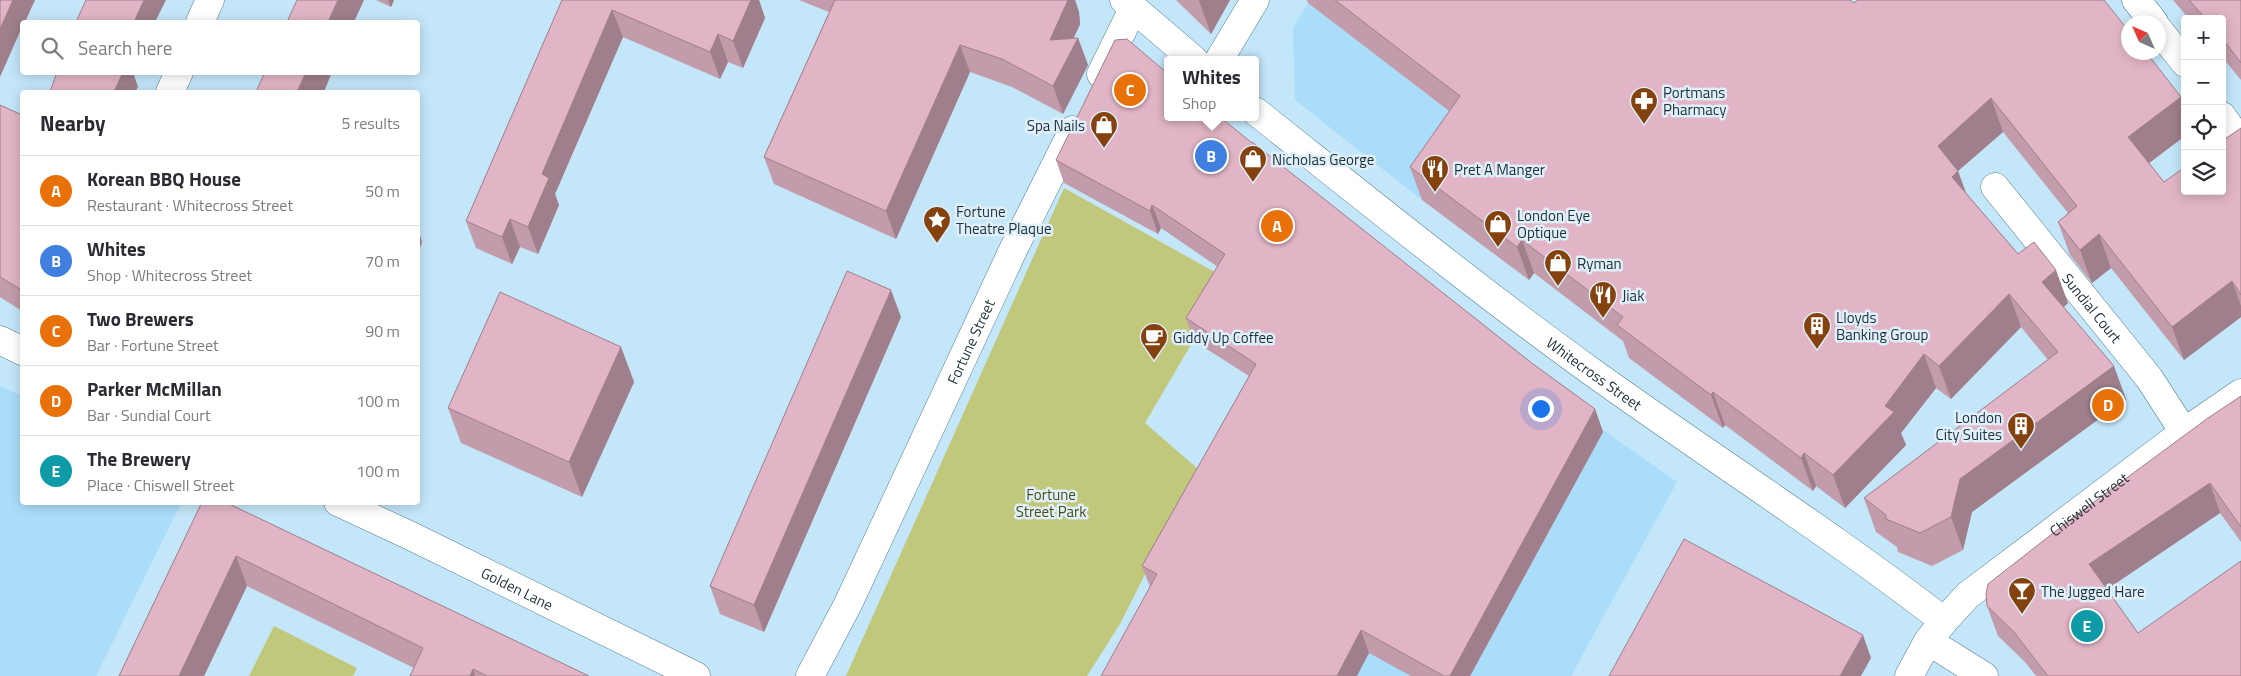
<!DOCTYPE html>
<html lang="en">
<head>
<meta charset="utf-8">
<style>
  body { margin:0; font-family:"Titillium Web",sans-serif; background:#f7f7f7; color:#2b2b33 }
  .controls { position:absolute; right:15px; top:15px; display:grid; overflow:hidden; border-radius:5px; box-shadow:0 2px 12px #0003 }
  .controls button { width:45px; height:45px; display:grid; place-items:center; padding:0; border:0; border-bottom:1px solid #e1e1e2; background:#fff; color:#2b2b33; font:25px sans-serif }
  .compass { position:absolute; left:2121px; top:15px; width:45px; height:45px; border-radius:50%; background:#fff; box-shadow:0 2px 12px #0003; rotate:315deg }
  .you { position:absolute; left:1540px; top:408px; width:18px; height:18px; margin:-12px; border:4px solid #fff; border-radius:50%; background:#1a73e8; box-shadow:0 0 0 8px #1a73e833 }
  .badge { display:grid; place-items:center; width:32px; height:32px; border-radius:50%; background:#84420f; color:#fff; font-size:16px; font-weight:700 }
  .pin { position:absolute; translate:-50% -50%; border:2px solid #fff; box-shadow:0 1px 5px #0006 }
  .popup { position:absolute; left:1164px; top:56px; width:95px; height:65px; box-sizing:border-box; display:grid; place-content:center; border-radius:5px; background:#fff; filter:drop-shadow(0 1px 4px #0005); font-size:16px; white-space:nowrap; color:#7c7c81 }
  .popup b { font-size:19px; color:#2b2b33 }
  .popup::after { content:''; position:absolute; left:50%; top:100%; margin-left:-10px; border:10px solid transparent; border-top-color:#fff }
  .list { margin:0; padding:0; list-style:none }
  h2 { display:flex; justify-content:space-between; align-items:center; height:65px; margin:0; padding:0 20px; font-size:21px }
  h2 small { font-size:16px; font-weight:400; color:#7c7c81 }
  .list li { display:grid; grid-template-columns:32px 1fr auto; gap:15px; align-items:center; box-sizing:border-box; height:70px; padding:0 20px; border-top:1px solid #e1e1e2 }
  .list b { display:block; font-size:19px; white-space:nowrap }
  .list p { margin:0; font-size:16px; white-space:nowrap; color:#7c7c81 }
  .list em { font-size:16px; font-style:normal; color:#7c7c81 }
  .icon { flex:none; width:28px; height:28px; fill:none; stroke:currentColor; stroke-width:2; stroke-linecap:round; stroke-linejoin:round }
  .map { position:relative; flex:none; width:2241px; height:676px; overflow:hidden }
  .search { position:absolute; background:#fff; box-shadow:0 2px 12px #0003; left:20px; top:20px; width:400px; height:55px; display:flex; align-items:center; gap:12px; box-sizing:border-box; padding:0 18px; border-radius:5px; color:#7c7c81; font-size:19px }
  .panel { position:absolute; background:#fff; box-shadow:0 2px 12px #0003; left:20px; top:90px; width:400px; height:415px; border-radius:5px }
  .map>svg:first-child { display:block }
</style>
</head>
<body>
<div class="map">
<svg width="2241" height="676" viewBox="0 0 2241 676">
  <rect width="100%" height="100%" fill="#c4e6f9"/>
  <g fill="#aaddf9">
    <path d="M1308 3 1472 129 1422 200 1295 100 1293 28Z"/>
    <path d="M0 386 22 396V502L181 503 96 676H0Z"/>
    <path d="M1542 387 1677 482 1571 676H1106Z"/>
  </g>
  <g fill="#c1c77b">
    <path d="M1064 188 1229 280 1145 423 1198 469 1120 624 1087 676H846Z"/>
    <path d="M274 626 357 668 353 676H249Z"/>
  </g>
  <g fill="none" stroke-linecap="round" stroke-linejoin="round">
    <defs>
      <g id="minor">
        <path d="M1124 0 1194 60"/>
        <path d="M2136 0 2154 22"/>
        <path d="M200 22 210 0"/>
        <path d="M2158 29 2185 63"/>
        <path d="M1219 60 1255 0"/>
        <path d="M1101 74 1133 9"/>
        <path d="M170 92 179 72"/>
        <path id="s1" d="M1255 111C1366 199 1477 289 1592 372 1709 456 1830 533 1944 621"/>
        <path d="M2222 116 2241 143"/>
        <path id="s2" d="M1995 187 2149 378 2184 432"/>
        <path d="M1928 641 1984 676"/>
        <path id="s3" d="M810 676 848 604 1013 250 1073 130"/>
      </g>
      <g id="tertiary">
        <path d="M0 340 22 351"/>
        <path id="s4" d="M338 502 411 536 696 676"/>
      </g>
      <g id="secondary">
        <path id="s5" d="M1909 676 1928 641 1944 621 1968 595 2184 432 2241 393"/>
      </g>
    </defs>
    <use href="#minor" stroke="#557d92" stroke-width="29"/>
    <use href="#tertiary" stroke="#557d92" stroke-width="29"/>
    <use href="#secondary" stroke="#557d92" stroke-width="29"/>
    <use href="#minor" stroke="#fff" stroke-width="28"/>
    <use href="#tertiary" stroke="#fff" stroke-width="28"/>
    <use href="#secondary" stroke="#fff" stroke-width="28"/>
  </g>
  <g fill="#c29caa">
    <path d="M376 0H394L391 7Z"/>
    <path d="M562 0H759L765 18 743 68 728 62 720 79 623 37 555 194 559 205 538 254 520 247 512 264 476 248 466 221Z"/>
    <path d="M799 0H1075L1079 12 1080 24 1074 38H1078L1088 65 1063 114 1012 87 970 72 896 239 774 184 764 157 829 12Z"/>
    <path d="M1176 0H1230L1211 34Z"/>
    <path d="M1307 0H1850L1854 3 2149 163 2164 182 2241 128V317L2184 360 2111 268 2092 283 2070 255 2058 222 2068 213 2003 132 1958 171 1966 193 2018 254 2068 303 2064 307 2126 399 1972 512 1963 550 1932 566 1898 552 1897 547 1876 532 1864 498 2048 360 2021 327 1951 399 1936 388 1901 433 1906 445 1845 508 1816 486 1813 491 1725 425 1723 428 1629 358 1623 341 1534 273 1529 280 1422 200 1410 167 1449 111 1308 3Z"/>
    <path d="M2173 0H2241V80L2222 57V19H2189Z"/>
    <path d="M0 105 22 115V311L0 297Z"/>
    <path d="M1252 143 1533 364 1595 409 1603 432 1470 676H1411L1369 653 1150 587 1142 566 1249 376 1194 341 1186 318 1218 267 1161 228 1158 234 1064 183 1056 160Z"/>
    <path d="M901 317 764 632 720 614 710 586Z"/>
    <path d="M621 347 634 382 582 497 461 443 448 408Z"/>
    <path d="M2241 396V542L2220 513 2107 589 2138 633 2241 676H2036L2025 662 1998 636 1987 606Z"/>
    <path d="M202 502 589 676H410L414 668 247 586 204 676H119Z"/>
  </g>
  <g fill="#9e7f8b">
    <path d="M13 0H35L25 22H22V27L0 77V29Z"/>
    <path d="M144 0H166L155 22H134Z"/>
    <path d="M338 0H364L354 22H328Z"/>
    <path d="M388 0H394L391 7Z"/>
    <path d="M751 0H759L765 18 743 68 733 41Z"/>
    <path d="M1068 0H1075L1079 12 1080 24 1060 67 1050 40Z"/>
    <path d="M1199 0H1230L1211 34 1199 1Z"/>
    <path d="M612 10 623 37 555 194 559 205 538 254 528 227 542 174Z"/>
    <path d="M718 34 728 62 720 79 710 52Z"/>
    <path d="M1078 38 1088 65 1063 114 1053 86Z"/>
    <path d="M960 45 970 72 896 239 886 211Z"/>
    <path d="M123 72H133L138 87 135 92H114Z"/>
    <path d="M306 72H332L324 92H297Z"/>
    <path d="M2181 97 2185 107V136L2140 170 2128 137Z"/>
    <path d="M1991 98 2003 132 1958 171 1970 204 1964 210 1938 146Z"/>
    <path d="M1152 205 1161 228 1158 234 1150 211Z"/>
    <path d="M510 219 520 247 512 264 502 237Z"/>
    <path d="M418 229 422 242 418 254Z"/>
    <path d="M2099 234 2111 268 2092 283 2080 250Z"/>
    <path d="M1522 240 1534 273 1529 280 1517 247Z"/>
    <path d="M2056 270 2068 303 2054 315 2042 282Z"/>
    <path d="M2232 281 2241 306V317L2184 360 2172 327Z"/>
    <path d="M891 290 901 317 764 632 754 605Z"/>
    <path d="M2009 294 2021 327 1951 399 1939 366Z"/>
    <path d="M621 347 634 382 582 497 569 462Z"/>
    <path d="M1924 354 1936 388 1901 433 1906 445 1845 508 1833 475Z"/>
    <path d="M2114 366 2126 399 1972 512 1963 550 1951 517 1960 479Z"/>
    <path d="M1713 392 1725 425 1723 428 1711 395Z"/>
    <path d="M1595 409 1603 432 1470 676H1450Z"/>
    <path d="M1804 453 1816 486 1813 491 1801 458Z"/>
    <path d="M2210 483 2220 513 2100 594 2089 564Z"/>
    <path d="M236 556 247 586 204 676H179Z"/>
    <path d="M1361 630 1369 653 1357 676H1337Z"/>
    <path d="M1863 635 1871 658 1861 676H1840Z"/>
    <path d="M473 669 475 676H470Z"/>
  </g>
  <g fill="#e1b5c6" stroke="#9e7f8b">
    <path d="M0 0H13L0 29Z"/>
    <path d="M86 0H144L134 22H76Z"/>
    <path d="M297 0H338L328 22H287Z"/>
    <path d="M562 0H751L733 41 718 34 710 52 612 10 542 174 549 178 528 227 510 219 502 237 466 221Z"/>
    <path d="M835 0H1068L1050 40 1078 38 1053 86 1002 59 960 45 886 211 764 157Z"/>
    <path d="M1335 0H1850L1854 3 1857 0H2104L2128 30V52H2146L2181 97 2128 137 2164 182 2185 167V191H2222V141L2241 128V295L2232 281 2172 327 2099 234 2080 250 2058 222 2077 206 1991 98 1938 146 1958 171 1952 177 2018 254 2034 242 2056 270 2042 282 2114 366 1960 479 1951 517 1920 533 1886 519V515L1864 498 2058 352 2009 294 1939 366 1924 354 1885 406 1894 412 1833 475 1804 453 1801 458 1713 392 1711 395 1617 325 1623 317 1522 240 1517 247 1410 167 1460 96Z"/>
    <path d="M2189 0H2241V63L2222 38V19H2206Z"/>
    <path d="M1127 39 1167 73V117H1220L1252 143V142L1533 364 1595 409 1450 676H1444L1361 630 1337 676H1101L1157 574 1142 566 1256 364 1186 318 1225 254 1152 205 1150 211 1056 160 1115 40Z"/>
    <path d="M57 72H123L114 92H50Z"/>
    <path d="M265 72H306L297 92H256Z"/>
    <path d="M0 105 22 115V290L0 277Z"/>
    <path d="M847 271 891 290 754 605 710 586Z"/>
    <path d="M500 292 621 347 569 462 448 408Z"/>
    <path d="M2241 396V527L2210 483 2089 564 2138 633 2241 561V676H2048L2014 632 1987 606 1986 594 1988 584 2075 516 2208 418Z"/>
    <path d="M202 502H225L589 676H487L473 669 470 676H410L423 648 236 556 179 676H119Z"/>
    <path d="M1684 539 1863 635 1840 676H1609Z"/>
  </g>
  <defs>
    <symbol id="pharmacy-pin" viewBox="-11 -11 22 30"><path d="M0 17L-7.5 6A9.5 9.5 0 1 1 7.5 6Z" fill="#84420f" stroke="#dff0fa"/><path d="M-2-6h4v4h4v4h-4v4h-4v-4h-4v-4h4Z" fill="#fff"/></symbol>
    <symbol id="shop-pin" viewBox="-11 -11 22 30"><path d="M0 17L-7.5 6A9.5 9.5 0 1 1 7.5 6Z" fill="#84420f" stroke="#dff0fa"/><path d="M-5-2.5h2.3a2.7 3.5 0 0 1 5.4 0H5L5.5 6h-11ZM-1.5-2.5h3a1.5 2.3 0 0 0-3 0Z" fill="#fff"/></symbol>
    <symbol id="restaurant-pin" viewBox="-11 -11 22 30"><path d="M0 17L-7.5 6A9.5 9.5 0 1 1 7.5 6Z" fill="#84420f" stroke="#dff0fa"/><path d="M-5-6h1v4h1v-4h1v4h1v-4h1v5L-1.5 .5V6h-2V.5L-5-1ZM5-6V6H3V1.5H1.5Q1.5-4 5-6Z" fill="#fff"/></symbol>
    <symbol id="sight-pin" viewBox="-11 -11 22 30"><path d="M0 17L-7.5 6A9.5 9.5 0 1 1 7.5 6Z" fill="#84420f" stroke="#dff0fa"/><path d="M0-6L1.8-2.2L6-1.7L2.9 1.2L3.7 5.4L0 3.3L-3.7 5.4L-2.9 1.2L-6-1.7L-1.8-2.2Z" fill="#fff"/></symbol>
    <symbol id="building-pin" viewBox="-11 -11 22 30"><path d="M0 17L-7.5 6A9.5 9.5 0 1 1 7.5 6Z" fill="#84420f" stroke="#dff0fa"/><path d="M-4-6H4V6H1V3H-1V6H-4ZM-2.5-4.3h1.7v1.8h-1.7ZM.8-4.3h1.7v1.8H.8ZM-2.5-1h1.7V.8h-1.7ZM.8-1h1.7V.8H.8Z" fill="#fff"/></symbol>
    <symbol id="cafe-pin" viewBox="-11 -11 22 30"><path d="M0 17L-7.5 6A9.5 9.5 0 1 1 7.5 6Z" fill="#84420f" stroke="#dff0fa"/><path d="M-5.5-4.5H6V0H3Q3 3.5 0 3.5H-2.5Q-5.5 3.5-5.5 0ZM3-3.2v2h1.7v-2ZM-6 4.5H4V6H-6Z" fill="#fff"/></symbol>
    <symbol id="bar-pin" viewBox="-11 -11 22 30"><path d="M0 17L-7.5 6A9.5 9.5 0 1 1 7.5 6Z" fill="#84420f" stroke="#dff0fa"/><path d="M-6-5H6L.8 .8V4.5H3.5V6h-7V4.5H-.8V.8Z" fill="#fff"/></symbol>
  </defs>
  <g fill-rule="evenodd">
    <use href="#pharmacy-pin" x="1628" y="85" width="32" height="43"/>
    <use href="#shop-pin" x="1088" y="109" width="32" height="43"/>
    <use href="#shop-pin" x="1237" y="143" width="32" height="43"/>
    <use href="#restaurant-pin" x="1419" y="153" width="32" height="43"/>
    <use href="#sight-pin" x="921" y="204" width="32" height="43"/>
    <use href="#shop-pin" x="1482" y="208" width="32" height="43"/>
    <use href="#shop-pin" x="1542" y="247" width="32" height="43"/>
    <use href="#restaurant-pin" x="1587" y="279" width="32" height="43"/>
    <use href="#building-pin" x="1801" y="310" width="32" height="43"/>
    <use href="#cafe-pin" x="1138" y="321" width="32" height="43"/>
    <use href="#building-pin" x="2005" y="410" width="32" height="43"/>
    <use href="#bar-pin" x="2006" y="575" width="32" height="43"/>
  </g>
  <g text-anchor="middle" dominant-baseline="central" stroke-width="5" stroke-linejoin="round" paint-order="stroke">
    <g font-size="15" fill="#1f3039" stroke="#dff0fa" text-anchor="start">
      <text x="1663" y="92">Portmans<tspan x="1663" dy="17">Pharmacy</tspan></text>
      <text x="1085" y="125" text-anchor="end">Spa Nails</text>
      <text x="1272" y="159">Nicholas George</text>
      <text x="1454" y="169">Pret A Manger</text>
      <text x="956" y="211">Fortune<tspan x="956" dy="17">Theatre Plaque</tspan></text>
      <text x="1517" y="215">London Eye<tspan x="1517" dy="17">Optique</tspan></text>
      <text x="1577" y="263">Ryman</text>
      <text x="1622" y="295">Jiak</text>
      <text x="1836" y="317">Lloyds<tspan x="1836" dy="17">Banking Group</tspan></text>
      <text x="1173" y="337">Giddy Up Coffee</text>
      <text x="2002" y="417" text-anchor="end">London<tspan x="2002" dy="17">City Suites</tspan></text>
      <text x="2041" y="591">The Jugged Hare</text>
    </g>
    <g font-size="15" fill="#1f3039" stroke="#dff0fa">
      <text stroke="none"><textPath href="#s2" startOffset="155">Sundial Court</textPath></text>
      <text stroke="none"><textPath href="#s3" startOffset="371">Fortune Street</textPath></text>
      <text stroke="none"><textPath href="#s1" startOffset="429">Whitecross Street</textPath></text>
      <text stroke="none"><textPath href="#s5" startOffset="252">Chiswell Street</textPath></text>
      <text stroke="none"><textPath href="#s4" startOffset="199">Golden Lane</textPath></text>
    </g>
    <g font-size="15" fill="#4c4f14" stroke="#dff0fa">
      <text x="1051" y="494">Fortune<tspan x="1051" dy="17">Street Park</tspan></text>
    </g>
  </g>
</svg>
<div class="controls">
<button>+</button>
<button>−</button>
<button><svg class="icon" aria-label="locate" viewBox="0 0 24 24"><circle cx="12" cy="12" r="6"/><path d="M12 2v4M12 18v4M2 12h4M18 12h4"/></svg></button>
<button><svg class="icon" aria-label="layers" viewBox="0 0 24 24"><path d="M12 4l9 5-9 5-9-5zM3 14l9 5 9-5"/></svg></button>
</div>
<svg class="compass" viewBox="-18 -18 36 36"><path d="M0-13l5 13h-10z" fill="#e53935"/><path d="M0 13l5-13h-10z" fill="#7c7c81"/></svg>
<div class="you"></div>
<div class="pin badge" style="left:1277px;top:226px;background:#e8710a">A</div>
<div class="pin badge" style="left:1211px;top:156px;background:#3f7fe0">B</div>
<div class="popup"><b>Whites</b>Shop</div>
<div class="pin badge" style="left:1130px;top:90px;background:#e8710a">C</div>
<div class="pin badge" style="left:2108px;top:405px;background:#e8710a">D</div>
<div class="pin badge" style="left:2087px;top:626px;background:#0f9aa8">E</div>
<div class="search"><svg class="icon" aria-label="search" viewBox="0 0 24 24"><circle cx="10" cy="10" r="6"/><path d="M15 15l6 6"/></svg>Search here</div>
<section class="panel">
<h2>Nearby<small>5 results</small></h2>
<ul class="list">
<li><span class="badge" style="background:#e8710a">A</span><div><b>Korean BBQ House</b><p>Restaurant · Whitecross Street</p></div><em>50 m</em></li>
<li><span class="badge" style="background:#3f7fe0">B</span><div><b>Whites</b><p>Shop · Whitecross Street</p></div><em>70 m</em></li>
<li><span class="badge" style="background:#e8710a">C</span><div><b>Two Brewers</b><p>Bar · Fortune Street</p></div><em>90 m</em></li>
<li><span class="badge" style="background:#e8710a">D</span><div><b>Parker McMillan</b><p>Bar · Sundial Court</p></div><em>100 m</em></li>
<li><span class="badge" style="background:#0f9aa8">E</span><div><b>The Brewery</b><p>Place · Chiswell Street</p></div><em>100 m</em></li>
</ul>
</section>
</div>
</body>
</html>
